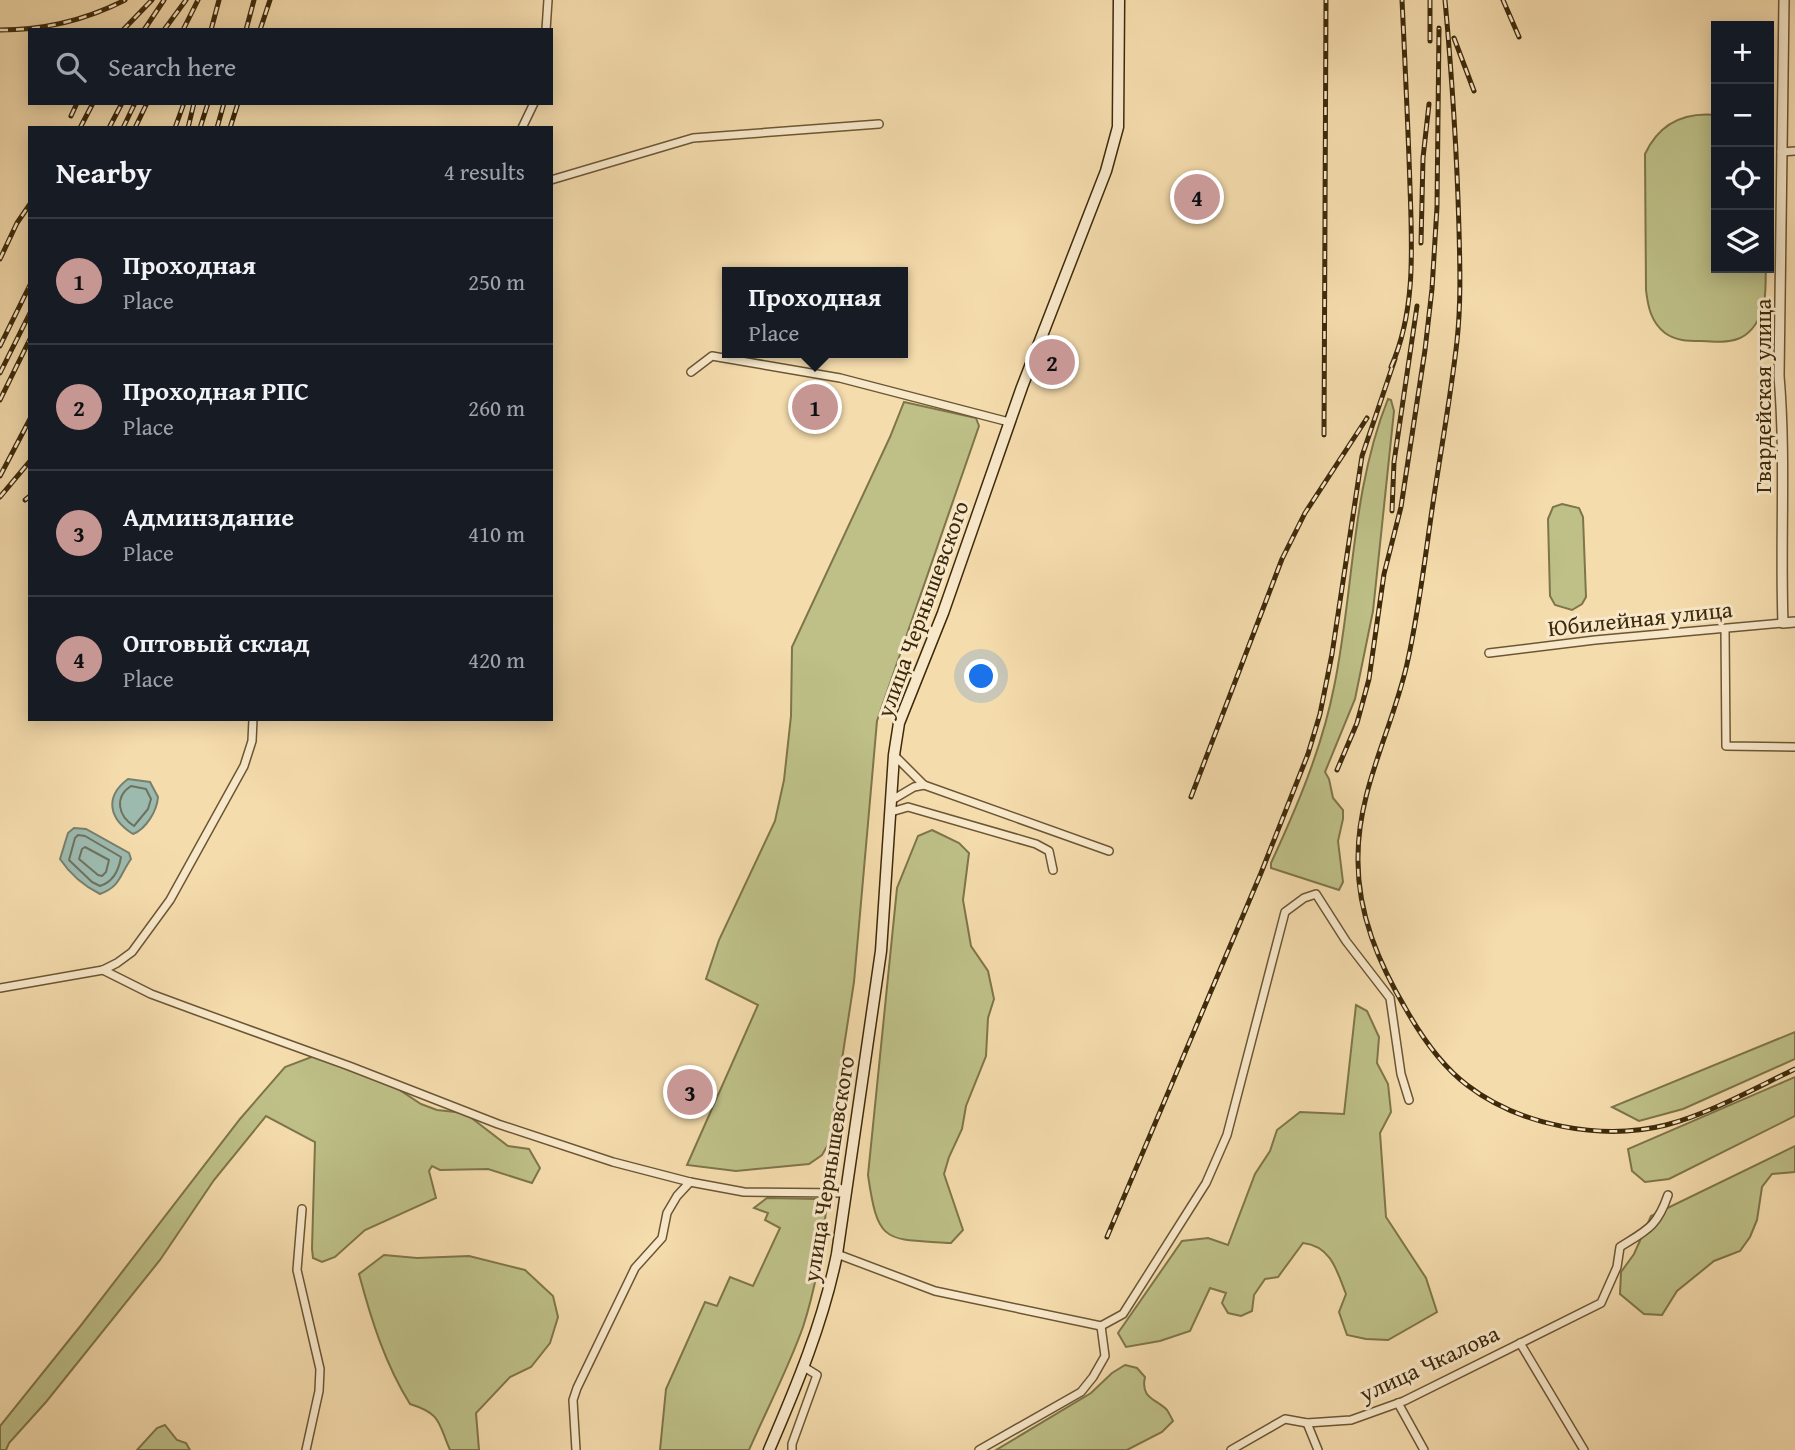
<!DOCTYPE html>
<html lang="en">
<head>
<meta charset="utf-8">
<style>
  body { margin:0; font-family:"Gentium Book Plus",serif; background:#242831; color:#f1f3f6 }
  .controls { position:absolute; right:21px; top:21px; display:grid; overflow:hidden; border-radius:0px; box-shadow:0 4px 18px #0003 }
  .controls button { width:63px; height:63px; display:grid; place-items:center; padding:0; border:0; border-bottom:2px solid #363941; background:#171b24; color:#f1f3f6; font:35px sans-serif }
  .you { position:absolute; left:982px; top:677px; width:24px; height:24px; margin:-18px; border:5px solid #fff; border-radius:50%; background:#1a73e8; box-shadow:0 0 0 10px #1a73e833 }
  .badge { display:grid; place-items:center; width:46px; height:46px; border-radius:50%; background:#c59692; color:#111; font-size:23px; font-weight:700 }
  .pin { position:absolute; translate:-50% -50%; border:4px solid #fff; box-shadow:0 2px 7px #0006 }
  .popup { position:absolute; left:722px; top:267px; width:186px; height:91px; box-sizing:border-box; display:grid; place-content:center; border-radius:0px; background:#171b24; filter:drop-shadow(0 2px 5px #0005); font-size:23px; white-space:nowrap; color:#9ea1a6 }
  .popup b { font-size:26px; color:#f1f3f6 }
  .popup::after { content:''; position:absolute; left:50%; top:100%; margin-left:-14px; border:14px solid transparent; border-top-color:#171b24 }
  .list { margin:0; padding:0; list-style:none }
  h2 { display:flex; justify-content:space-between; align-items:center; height:91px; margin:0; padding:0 28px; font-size:30px }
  h2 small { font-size:23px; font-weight:400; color:#9ea1a6 }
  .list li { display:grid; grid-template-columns:46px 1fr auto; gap:21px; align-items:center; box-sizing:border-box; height:126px; padding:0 28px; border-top:2px solid #363941 }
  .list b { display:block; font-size:26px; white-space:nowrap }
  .list p { margin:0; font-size:23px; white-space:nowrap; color:#9ea1a6 }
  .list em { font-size:23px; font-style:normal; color:#9ea1a6 }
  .icon { flex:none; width:38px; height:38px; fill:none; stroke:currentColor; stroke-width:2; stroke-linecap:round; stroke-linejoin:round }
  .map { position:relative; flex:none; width:1795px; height:1450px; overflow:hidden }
  .search { position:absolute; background:#171b24; box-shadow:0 4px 18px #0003; left:28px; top:28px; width:525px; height:77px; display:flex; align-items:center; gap:18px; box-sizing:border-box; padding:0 24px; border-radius:0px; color:#9ea1a6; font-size:26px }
  .panel { position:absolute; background:#171b24; box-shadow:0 4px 18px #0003; left:28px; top:126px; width:525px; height:595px; border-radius:0px }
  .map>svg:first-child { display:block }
</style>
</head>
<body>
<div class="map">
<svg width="1795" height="1450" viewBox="0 0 1795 1450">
  <rect width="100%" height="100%" fill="#f5dcad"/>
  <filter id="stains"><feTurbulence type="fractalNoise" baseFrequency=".00286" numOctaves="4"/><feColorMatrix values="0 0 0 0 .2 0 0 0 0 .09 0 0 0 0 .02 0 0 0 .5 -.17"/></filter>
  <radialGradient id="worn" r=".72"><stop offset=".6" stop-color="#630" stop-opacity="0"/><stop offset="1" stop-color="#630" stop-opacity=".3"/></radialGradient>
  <g fill="#bec088" stroke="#7e754a" stroke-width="2">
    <path d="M1716 115V268H1766C1765 282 1767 297 1762 311 1750 343 1731 343 1701 341 1688 341 1676 341 1665 333 1651 322 1648 307 1646 290L1645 154C1659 124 1684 112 1716 115Z"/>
    <path d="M1388 399 1391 400 1394 411 1373 611 1355 699 1325 772 1329 779 1333 798 1343 810V819L1338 841 1343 882 1339 890 1271 868V863C1297 807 1322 748 1334 687 1354 591 1351 491 1388 399Z"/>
    <path d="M904 402 976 418 979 426 877 721 854 982 829 1143 822 1155 809 1164 736 1171 687 1165 758 1005 706 979 719 940 775 821 784 780 791 716 792 647 890 437Z"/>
    <path d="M1562 504 1579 508 1583 517 1586 597 1582 604 1572 610 1555 605 1550 596 1548 519 1553 507Z"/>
    <path d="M932 830 959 843 969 853 963 900 971 946 988 971 994 999 988 1018 986 1056 966 1106 962 1129 949 1157 944 1174 963 1230 951 1243C885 1239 878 1245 868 1175L897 888 918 836Z"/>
    <path d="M1356 1005 1367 1011 1379 1037 1377 1063 1388 1084 1391 1112 1380 1133 1386 1217 1426 1278 1437 1312 1388 1340 1366 1339 1347 1335 1339 1312 1346 1294C1337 1271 1331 1246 1303 1243L1278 1277 1265 1279 1254 1295 1252 1311 1241 1316 1228 1313 1222 1303 1226 1293 1210 1288 1190 1331 1160 1341 1126 1347 1118 1333 1182 1241 1208 1238 1228 1245 1255 1174 1270 1151 1277 1130 1300 1112 1344 1114Z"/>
    <path d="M1795 1032V1059L1683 1109 1639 1121 1612 1107Z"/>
    <path d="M314 1056 389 1083 421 1104 437 1110 465 1113 508 1146 529 1149 540 1168 532 1183 488 1169 440 1170 432 1166 429 1171 436 1198 365 1230 335 1257 322 1262 313 1258 312 1249 315 1142 266 1116 214 1180 160 1260 46 1402 9 1443 6 1450H0V1426L82 1324 240 1119 285 1067Z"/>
    <path d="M1795 1077V1116L1669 1179 1645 1182 1632 1171 1628 1149Z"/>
    <path d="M1795 1146V1172L1772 1174 1762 1187 1757 1220 1750 1237 1740 1251 1714 1261 1677 1291 1662 1315 1644 1314 1620 1294 1621 1272 1634 1254 1651 1216Z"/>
    <path d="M767 1198 816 1199 826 1211C822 1250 815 1290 803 1327 788 1369 767 1409 749 1450H660L666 1389 705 1302 717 1306 730 1277 753 1286 780 1228 765 1220 768 1213 754 1208Z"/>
    <path d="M384 1255 417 1258 469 1256 525 1270 553 1296 558 1317 550 1343 531 1367 510 1377 476 1413 479 1450H450C438 1423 442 1414 410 1404 385 1364 371 1319 359 1274Z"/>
    <path d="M1125 1365 1137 1368 1145 1377C1140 1399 1157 1399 1167 1410 1169 1413 1171 1417 1173 1421L1162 1432 1127 1450H996L1091 1393 1112 1373Z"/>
    <path d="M165 1425 177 1440 186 1443 190 1450H137L157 1428Z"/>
  </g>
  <g fill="#9dbaaf" stroke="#77806d" stroke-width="2">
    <path d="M128 779 150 782 158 797C157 811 146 829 133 834 109 819 104 797 128 779Z"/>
    <path d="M74 828 86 829 129 853 131 859C119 876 121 886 100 894 84 886 70 874 60 859L68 833Z"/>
  </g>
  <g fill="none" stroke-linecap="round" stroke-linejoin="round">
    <g stroke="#6e725d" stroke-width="2">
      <path d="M131 786 146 789 151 799 148 809 134 826C118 816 114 797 131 786Z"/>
      <path d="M78 835 85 836 121 857C119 869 113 882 100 886L92 882 69 860 75 838Z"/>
      <path d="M85 847 109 860 106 872 102 876 98 875 79 859 82 849Z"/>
    </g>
    <defs>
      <g id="minor">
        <path d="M546 30 548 0"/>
        <path d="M522 128 534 103"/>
        <path d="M1781 152 1795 151"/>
        <path d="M551 180 693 138 879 124"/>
        <path d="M691 372 712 356 840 378 1009 422"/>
        <path d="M1725 629 1726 746 1795 747"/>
        <path d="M1489 653 1595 640 1783 623"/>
        <path d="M894 755 924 785 1109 851"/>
        <path d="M892 800 914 787 924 785"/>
        <path d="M891 812 908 807 1036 844 1049 851 1053 870"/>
        <path d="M103 970 151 994 197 1011 349 1066 498 1124 613 1162 690 1182 744 1192 845 1193"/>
        <path d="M0 988 103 970 117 963 132 952 170 900 244 766 252 741 253 719"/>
        <path d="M302 1209 297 1270 320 1369 319 1391 306 1450"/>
        <path d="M837 1254 935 1291 1101 1326 1123 1314 1206 1183 1227 1135 1285 912 1304 898 1316 894 1346 941 1390 998 1401 1074 1409 1100"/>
        <path d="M1520 1343 1584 1450"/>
        <path d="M1398 1403 1424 1450"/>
        <path d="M1307 1423 1318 1450"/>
        <path d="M576 1450 573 1400 577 1388 635 1268 662 1238 667 1213 677 1196 690 1182"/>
        <path d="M792 1450V1444L817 1375 804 1367"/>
        <path d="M979 1450 1081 1392 1093 1377 1105 1356 1101 1326"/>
        <path d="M1231 1450 1285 1419 1307 1423 1351 1420 1404 1401 1601 1303 1617 1267 1620 1247C1647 1230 1657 1227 1668 1195"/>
      </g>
      <path id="tertiary" d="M1784 0 1779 376C1786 458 1780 541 1783 623L1795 622"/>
      <path id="secondary" d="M769 1450C797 1385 823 1323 837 1254L881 951 894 755 899 723 943 613 1022 387 1106 171 1118 127 1119 0"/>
    </defs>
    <use href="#minor" stroke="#6c5634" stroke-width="10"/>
    <use href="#tertiary" stroke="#6c5634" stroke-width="12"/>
    <use href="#secondary" stroke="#3e2a0b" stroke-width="13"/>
    <use href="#minor" stroke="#f8e8ca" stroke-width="7"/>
    <use href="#tertiary" stroke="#f8e8ca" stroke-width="9"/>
    <use href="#secondary" stroke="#f8e8ca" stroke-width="10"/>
    <defs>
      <g id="rail">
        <path d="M1430 0V41"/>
        <path d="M1445 0C1452 77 1457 153 1459 230 1460 267 1461 304 1457 341 1451 395 1441 449 1433 503 1425 557 1419 611 1407 664 1392 730 1358 789 1358 857 1357 913 1379 964 1407 1011 1423 1039 1442 1066 1467 1085 1520 1126 1602 1141 1666 1125 1711 1113 1753 1089 1795 1069"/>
        <path d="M1503 0 1519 37"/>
        <path d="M0 30C44 30 86 20 125 0"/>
        <path d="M123 30 152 0"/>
        <path d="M144 30 164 0"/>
        <path d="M164 30 186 0"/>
        <path d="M183 30 198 0"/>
        <path d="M211 30 219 0"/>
        <path d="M246 30 254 0"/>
        <path d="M260 30 270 0"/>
        <path d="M1454 38 1474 91"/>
        <path d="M71 116 77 103"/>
        <path d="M80 128 93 103"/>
        <path d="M109 128 122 103"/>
        <path d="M123 128 135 103"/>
        <path d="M135 128 147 103"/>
        <path d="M175 128 184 103"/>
        <path d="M188 128 194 103"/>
        <path d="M200 128 208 103"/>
        <path d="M217 128 224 103"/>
        <path d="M230 128 238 103"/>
        <path d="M1421 243 1423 158 1429 104"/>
        <path d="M0 259 17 223 30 204"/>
        <path d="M0 346 30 285"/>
        <path d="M1391 367C1416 311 1412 247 1410 187 1408 125 1405 62 1402 0"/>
        <path d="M0 373 30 313"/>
        <path d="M0 400 30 339"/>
        <path d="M1324 435 1326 0"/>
        <path d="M0 476 30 419"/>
        <path d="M0 497 30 461"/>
        <path d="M25 500 30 496"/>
        <path d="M1392 511 1394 462 1417 306"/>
        <path d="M1337 770 1357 723 1369 679 1384 574 1401 507 1425 350 1432 289 1437 207 1439 28"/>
        <path d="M1191 797 1282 559 1305 513 1367 418"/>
        <path d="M1107 1237 1261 873 1308 754 1320 714 1332 654 1362 456 1395 359"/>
      </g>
    </defs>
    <use href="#rail" stroke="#3e2a0b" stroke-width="5"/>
    <use href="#rail" stroke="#f8e8ca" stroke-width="2.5" stroke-dasharray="8" stroke-linecap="butt"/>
  </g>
  <g text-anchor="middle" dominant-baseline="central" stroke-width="6" stroke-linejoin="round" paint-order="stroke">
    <g font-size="23" fill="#3e2a0b" stroke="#f8e8ca">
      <text transform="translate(1762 396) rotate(-90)">Гвардейская улица</text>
      <text transform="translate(922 609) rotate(-70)">улица Чернышевского</text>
      <text transform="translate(1640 618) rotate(-6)">Юбилейная улица</text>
      <text transform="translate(828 1169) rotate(-81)">улица Чернышевского</text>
      <text transform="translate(1429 1363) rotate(-25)">улица Чкалова</text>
    </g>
  </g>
  <rect width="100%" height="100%" filter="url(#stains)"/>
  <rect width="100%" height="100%" fill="url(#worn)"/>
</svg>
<div class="controls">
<button>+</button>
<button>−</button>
<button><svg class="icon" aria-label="locate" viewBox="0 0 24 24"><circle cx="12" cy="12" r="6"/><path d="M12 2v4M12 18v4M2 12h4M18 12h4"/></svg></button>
<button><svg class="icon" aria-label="layers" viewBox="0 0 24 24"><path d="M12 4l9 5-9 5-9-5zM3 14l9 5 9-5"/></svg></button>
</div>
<div class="you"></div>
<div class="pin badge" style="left:815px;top:407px">1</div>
<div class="popup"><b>Проходная</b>Place</div>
<div class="pin badge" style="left:1052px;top:362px">2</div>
<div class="pin badge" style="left:690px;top:1092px">3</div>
<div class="pin badge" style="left:1197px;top:197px">4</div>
<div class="search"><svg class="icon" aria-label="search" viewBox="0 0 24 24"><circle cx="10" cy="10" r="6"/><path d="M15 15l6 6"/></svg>Search here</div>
<section class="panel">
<h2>Nearby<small>4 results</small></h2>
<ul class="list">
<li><span class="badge">1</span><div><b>Проходная</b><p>Place</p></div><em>250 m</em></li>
<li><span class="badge">2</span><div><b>Проходная РПС</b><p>Place</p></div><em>260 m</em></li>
<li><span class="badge">3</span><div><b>Админздание</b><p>Place</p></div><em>410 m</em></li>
<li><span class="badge">4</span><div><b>Оптовый склад</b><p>Place</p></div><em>420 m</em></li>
</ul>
</section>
</div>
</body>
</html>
